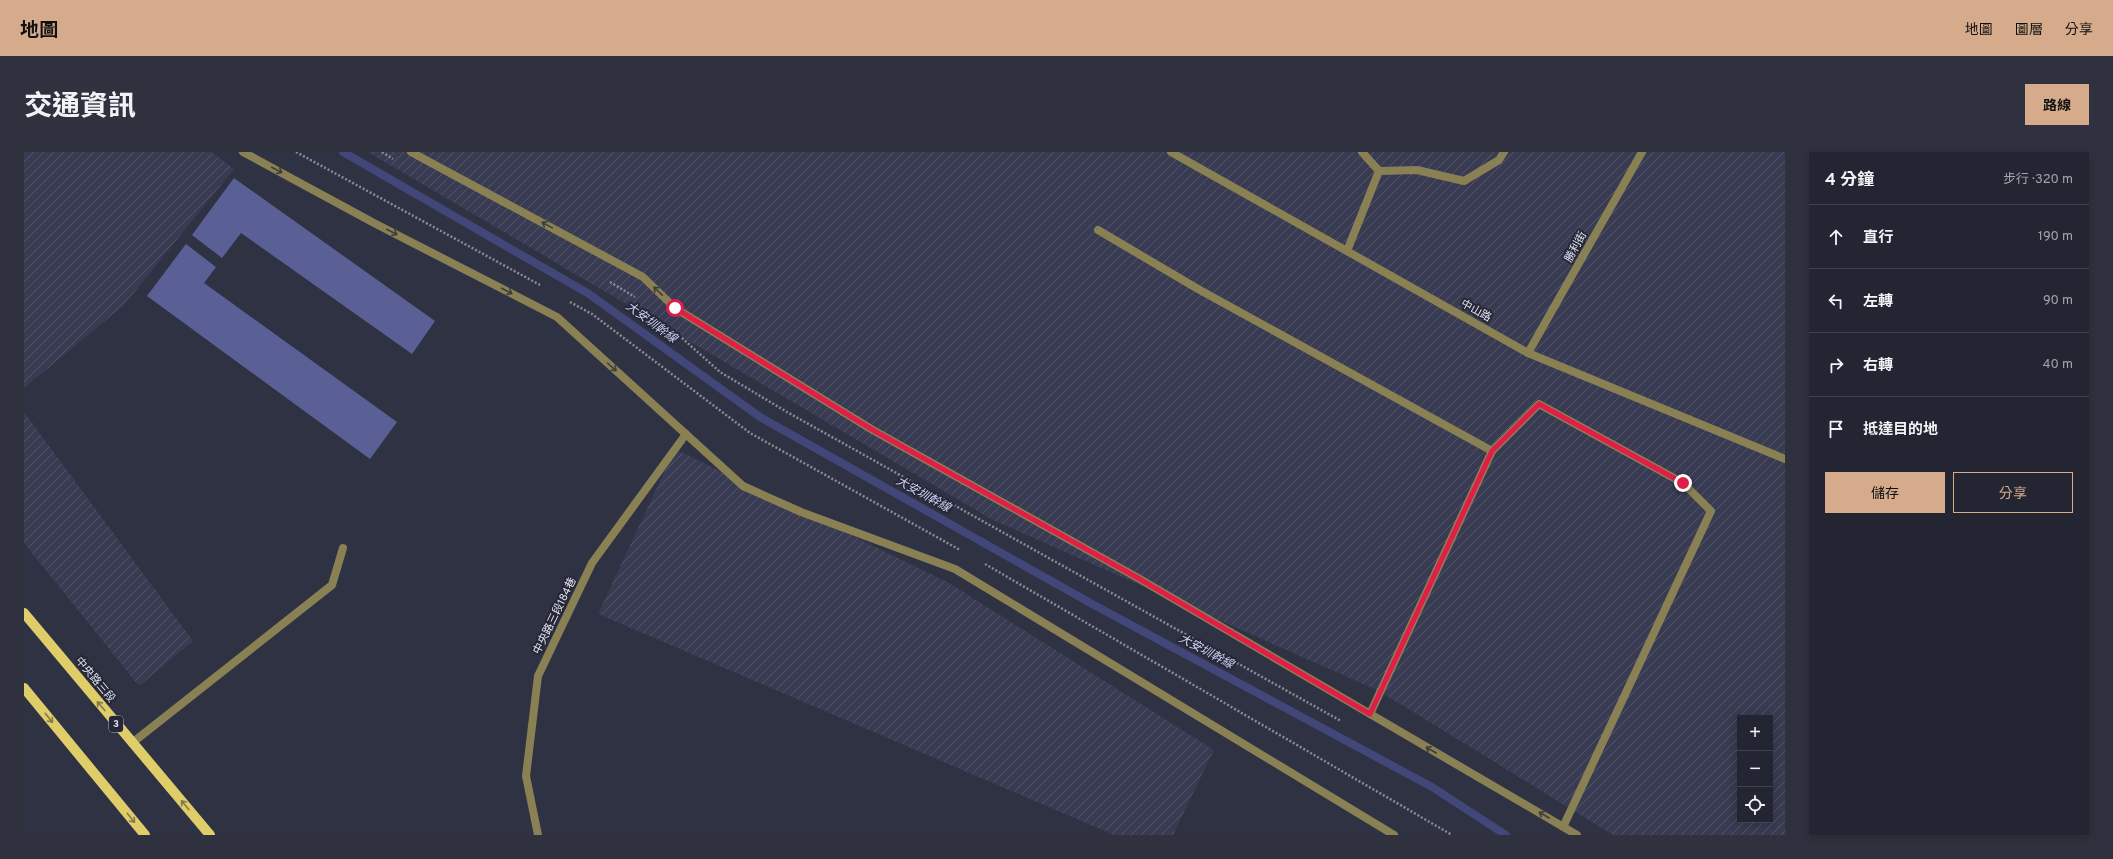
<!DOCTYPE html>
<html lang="zh-TW">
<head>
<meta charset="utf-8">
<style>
  body { margin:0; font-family:Overpass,"Noto Sans TC",sans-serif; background:#2f323e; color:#f1f3f6 }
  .controls { position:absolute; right:12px; bottom:12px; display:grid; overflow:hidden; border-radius:0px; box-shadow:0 2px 10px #0003 }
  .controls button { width:36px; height:36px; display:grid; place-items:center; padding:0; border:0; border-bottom:1px solid #40434d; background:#232632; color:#f1f3f6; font:20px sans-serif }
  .stop { position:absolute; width:12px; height:12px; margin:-9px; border:3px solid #e11d48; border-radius:50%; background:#fff }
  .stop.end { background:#e11d48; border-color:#fff; box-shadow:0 1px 4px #0008 }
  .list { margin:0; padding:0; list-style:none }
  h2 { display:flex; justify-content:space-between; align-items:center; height:52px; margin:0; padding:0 16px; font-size:17px }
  h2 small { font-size:13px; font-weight:400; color:#a3a5ac }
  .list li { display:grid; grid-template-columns:26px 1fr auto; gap:12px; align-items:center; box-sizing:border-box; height:64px; padding:0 16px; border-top:1px solid #40434d }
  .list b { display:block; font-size:15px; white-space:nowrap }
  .list em { font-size:13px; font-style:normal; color:#a3a5ac }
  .actions { display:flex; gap:8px; padding:12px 16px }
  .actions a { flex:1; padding:9px 0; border:1px solid #d6ab8b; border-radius:0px; text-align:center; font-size:14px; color:#d6ab8b }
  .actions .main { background:#d6ab8b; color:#111 }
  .icon { flex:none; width:22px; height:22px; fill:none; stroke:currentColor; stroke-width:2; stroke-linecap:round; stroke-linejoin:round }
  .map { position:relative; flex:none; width:1761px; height:683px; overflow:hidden; border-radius:0px }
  header { display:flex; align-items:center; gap:24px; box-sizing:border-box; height:56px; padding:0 20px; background:#d6ab8b; color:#111 }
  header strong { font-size:19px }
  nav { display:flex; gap:22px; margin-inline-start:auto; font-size:14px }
  .intro { display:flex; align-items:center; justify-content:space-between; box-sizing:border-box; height:96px; padding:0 24px }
  h1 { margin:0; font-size:28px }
  .button { padding:10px 18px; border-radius:0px; background:#d6ab8b; color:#111; font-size:14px; font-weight:700 }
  main { display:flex; gap:24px; padding:0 24px }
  aside { flex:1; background:#232632; border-radius:0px; box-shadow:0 2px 10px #0003 }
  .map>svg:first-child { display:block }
</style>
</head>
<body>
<header>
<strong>地圖</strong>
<nav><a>地圖</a><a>圖層</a><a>分享</a></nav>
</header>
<div class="intro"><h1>交通資訊</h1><a class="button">路線</a></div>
<main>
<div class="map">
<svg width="1761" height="683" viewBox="0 0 1761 683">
  <defs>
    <pattern id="industrial-furrows" width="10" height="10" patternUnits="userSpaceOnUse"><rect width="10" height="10" fill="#383b52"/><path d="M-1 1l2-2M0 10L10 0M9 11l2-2" fill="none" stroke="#54576b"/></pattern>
  </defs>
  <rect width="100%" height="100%" fill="#2f3243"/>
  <g fill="url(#industrial-furrows)" fill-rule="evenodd">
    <path d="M0 0H188L210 17 100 153 0 236Z"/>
    <path d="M344 0H1761V683H1589L1355 539 969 368ZM1716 566H1746V668H1716Z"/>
    <path d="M0 260 169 489 115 534 0 391Z"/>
    <path d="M651 297 925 431 1190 598 1149 683H1090L574 462Z"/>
  </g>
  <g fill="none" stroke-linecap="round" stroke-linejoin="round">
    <path stroke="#42477a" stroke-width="8" d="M319 0 565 142 736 265 1070 453 1408 635 1482 683"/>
  </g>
  <g fill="#5a6095">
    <path d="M210 26 411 169 388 202 217 81 198 106 168 83Z"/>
    <path d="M162 92 192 115 180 131 373 270 346 307 123 144Z"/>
  </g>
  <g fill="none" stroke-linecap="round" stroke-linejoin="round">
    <g stroke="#898b99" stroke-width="2.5" stroke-dasharray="2 2" stroke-linecap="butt">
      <path d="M272 0 516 133"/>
      <path d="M358 0 369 7"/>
      <path d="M586 130 611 145"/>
      <path d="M546 150 568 162 726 281 936 398"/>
      <path d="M649 178 696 220 763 260 1317 569"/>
      <path d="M961 412 1428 683"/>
    </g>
    <g stroke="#898153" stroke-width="8">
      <path d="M219 0 350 71 533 165 719 334 777 360 931 417 1370 683"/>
      <path d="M387 0 619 125 651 156 847 277 1114 426 1553 683"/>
      <path d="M1355 19 1393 18 1440 29 1475 8 1480 0"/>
      <path d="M1074 78 1174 137 1468 299 1346 562"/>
      <path d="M1323 99 1355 19 1338 0"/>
      <path d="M1468 299 1515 252 1659 331 1687 359 1539 675"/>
      <path d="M108 591 308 433 319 396"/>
      <path d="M514 683 502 624 514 524 568 411 662 282"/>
    </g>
    <g stroke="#898153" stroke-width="8">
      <path d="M1147 0 1504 201 1761 307"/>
      <path d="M1504 201 1618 0"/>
    </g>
    <g stroke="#dfcd69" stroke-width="10">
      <path d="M0 461 186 683"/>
      <path d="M0 536 121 683"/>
    </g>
  </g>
  <defs><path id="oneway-shaft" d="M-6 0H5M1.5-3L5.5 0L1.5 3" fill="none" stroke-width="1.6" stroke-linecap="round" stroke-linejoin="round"/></defs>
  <g stroke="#3f3e3f">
    <use href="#oneway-shaft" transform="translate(253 18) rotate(28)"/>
    <use href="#oneway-shaft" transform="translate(523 73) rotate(-151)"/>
    <use href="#oneway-shaft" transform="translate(368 80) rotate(27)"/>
    <use href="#oneway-shaft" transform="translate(483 139) rotate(27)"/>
    <use href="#oneway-shaft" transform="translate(634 139) rotate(-136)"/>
    <use href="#oneway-shaft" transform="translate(588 215) rotate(42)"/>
    <use href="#oneway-shaft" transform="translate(1407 598) rotate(-150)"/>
    <use href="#oneway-shaft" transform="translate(1520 663) rotate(-150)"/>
  </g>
  <g stroke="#827a50">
    <use href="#oneway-shaft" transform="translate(77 554) rotate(-130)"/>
    <use href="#oneway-shaft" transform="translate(25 566) rotate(51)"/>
    <use href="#oneway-shaft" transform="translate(161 653) rotate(-130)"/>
    <use href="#oneway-shaft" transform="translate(107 666) rotate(51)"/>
  </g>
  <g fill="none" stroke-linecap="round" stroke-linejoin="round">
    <path stroke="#e11d48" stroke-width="5" d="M651 156 847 277 1114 426 1346 562 1468 299 1515 252 1659 331"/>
  </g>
  <g text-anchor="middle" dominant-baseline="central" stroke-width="4" stroke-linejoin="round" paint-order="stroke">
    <rect fill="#262838" stroke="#aaacb8" stroke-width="1" x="85" y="564" width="14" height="16" rx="3"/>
    <g font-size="10" font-weight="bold" fill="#e2e4ef">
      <text x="92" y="572">3</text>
    </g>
    <g font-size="11" fill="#e2e4ef" stroke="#262838">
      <text transform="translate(1552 95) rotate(-61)">勝利街</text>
      <text transform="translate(1452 159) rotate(29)">中山路</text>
      <text transform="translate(531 464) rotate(-64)">中央路三段184巷</text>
      <text transform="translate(71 528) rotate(50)">中央路三段</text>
    </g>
    <g font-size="12" font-style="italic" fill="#cbd0f1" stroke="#262838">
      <text transform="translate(627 171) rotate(36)">大安圳幹線</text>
      <text transform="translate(899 343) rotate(29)">大安圳幹線</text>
      <text transform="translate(1182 500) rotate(28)">大安圳幹線</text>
    </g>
  </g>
</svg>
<div class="controls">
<button>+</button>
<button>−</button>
<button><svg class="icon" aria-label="locate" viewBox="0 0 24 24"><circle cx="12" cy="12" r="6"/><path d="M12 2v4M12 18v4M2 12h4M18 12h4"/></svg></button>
</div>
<div class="stop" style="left:651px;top:156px"></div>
<div class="stop end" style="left:1659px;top:331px"></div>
</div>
<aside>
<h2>4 分鐘<small>步行 · 320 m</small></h2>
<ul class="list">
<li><svg class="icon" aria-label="ahead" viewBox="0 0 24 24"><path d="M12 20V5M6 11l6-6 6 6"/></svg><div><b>直行</b></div><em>190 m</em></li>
<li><svg class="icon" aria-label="left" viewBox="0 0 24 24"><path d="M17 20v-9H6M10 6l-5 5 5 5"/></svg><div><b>左轉</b></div><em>90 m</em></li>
<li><svg class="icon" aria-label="right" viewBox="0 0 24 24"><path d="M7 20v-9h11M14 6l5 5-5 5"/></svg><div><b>右轉</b></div><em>40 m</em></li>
<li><svg class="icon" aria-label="arrive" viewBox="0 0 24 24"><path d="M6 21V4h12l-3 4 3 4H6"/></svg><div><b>抵達目的地</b></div></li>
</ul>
<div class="actions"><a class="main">儲存</a><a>分享</a></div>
</aside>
</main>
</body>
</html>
